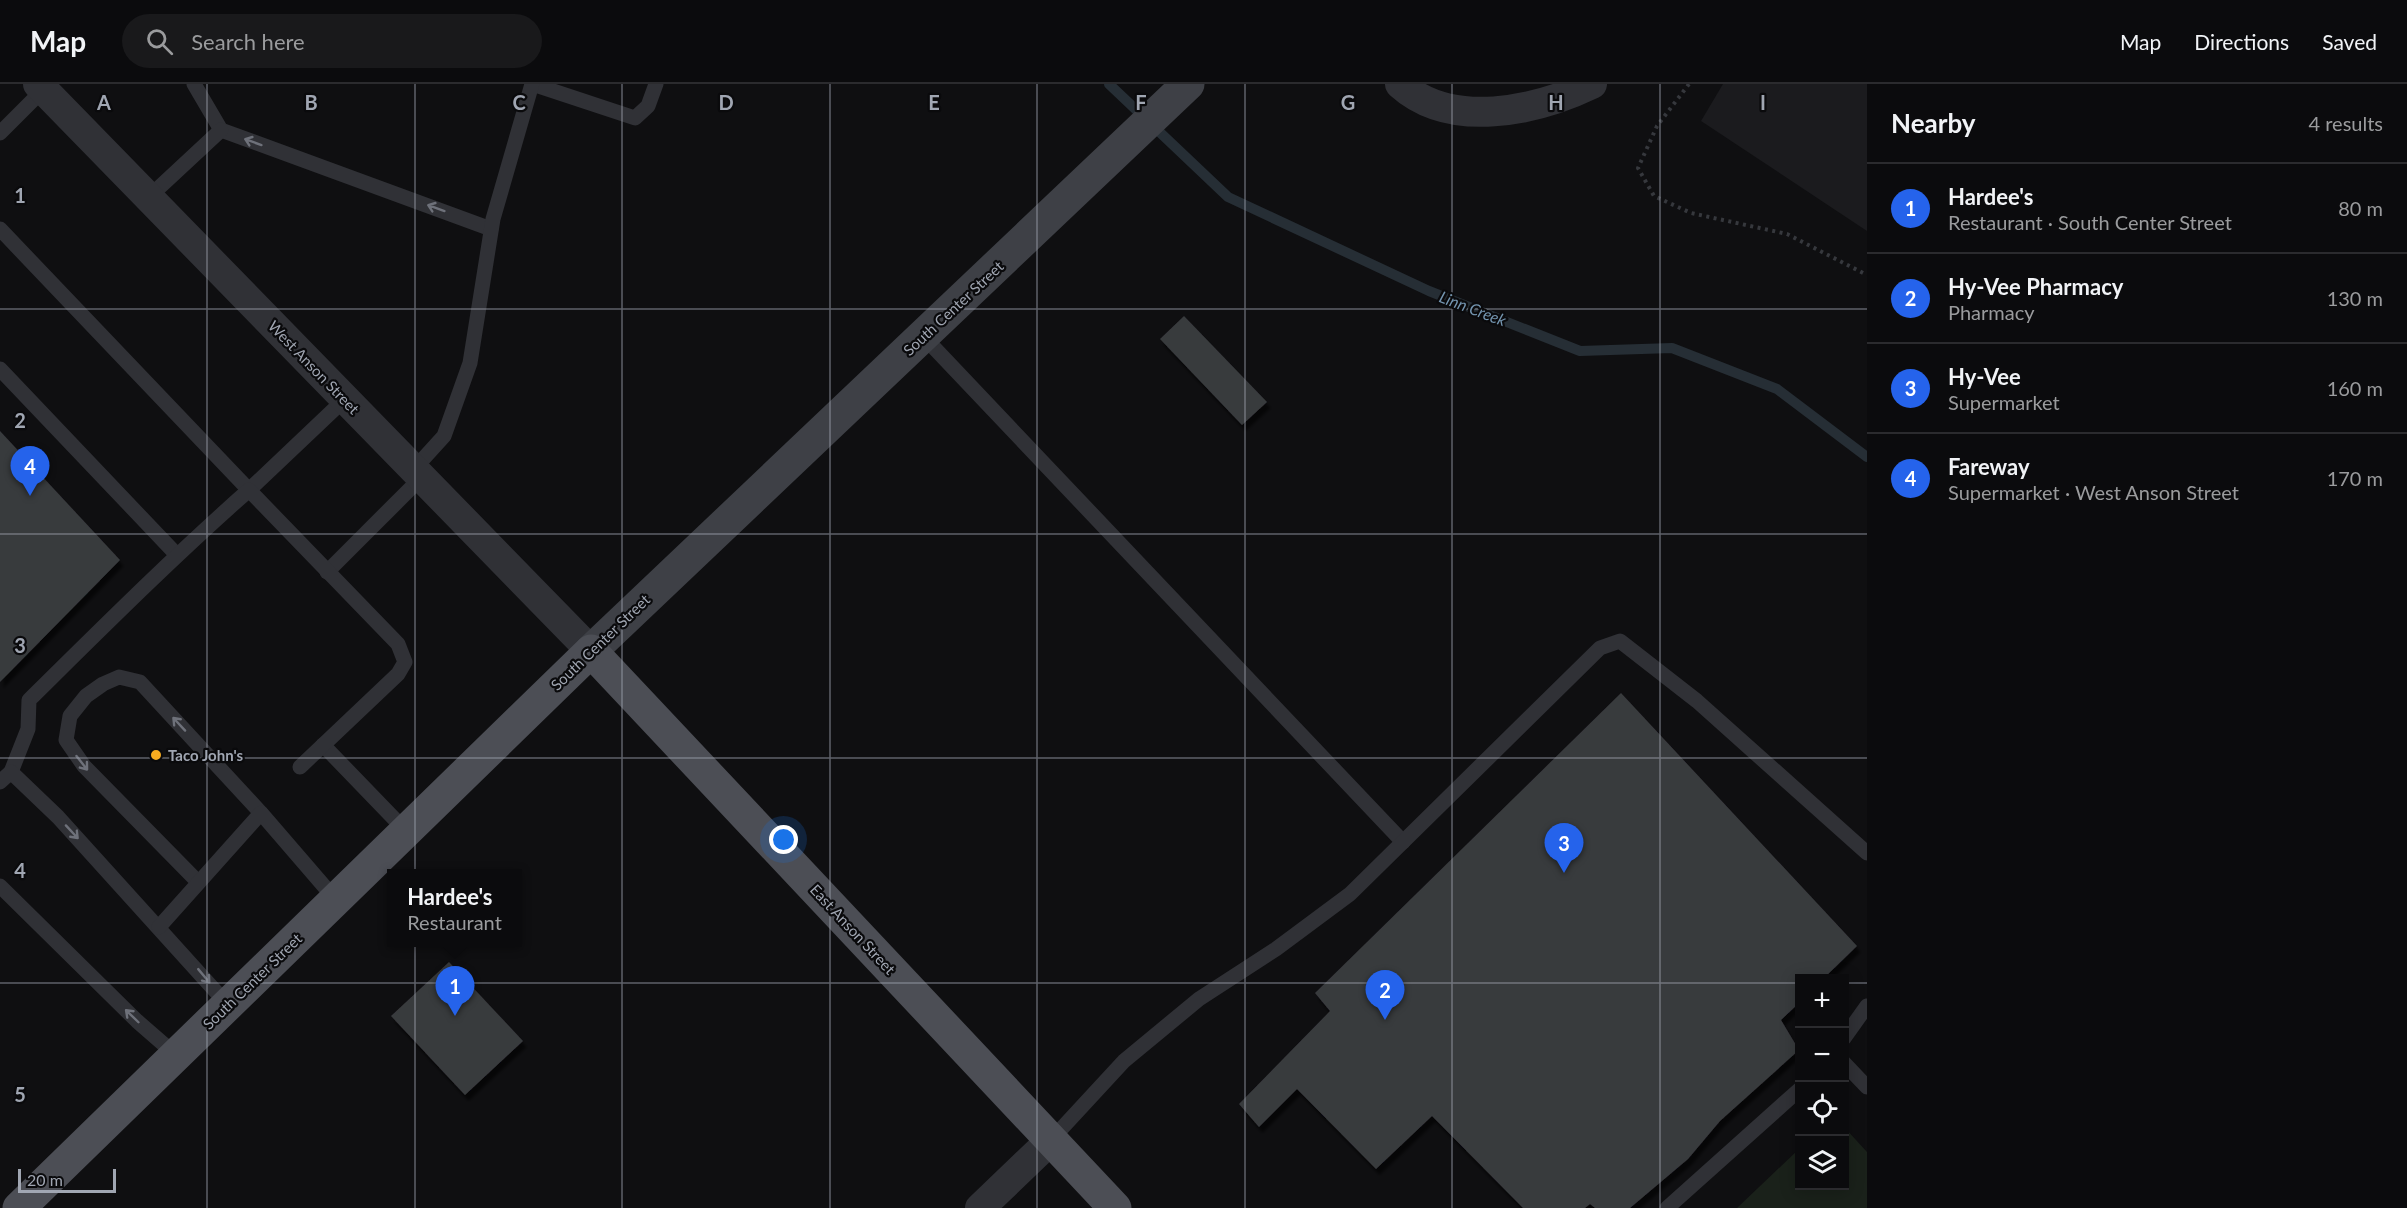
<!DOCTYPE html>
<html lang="en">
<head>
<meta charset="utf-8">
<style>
  body { margin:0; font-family:Lato,sans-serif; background:#19191b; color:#f1f3f6 }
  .controls { position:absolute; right:18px; bottom:18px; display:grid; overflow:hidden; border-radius:0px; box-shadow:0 3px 15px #0003 }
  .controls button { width:54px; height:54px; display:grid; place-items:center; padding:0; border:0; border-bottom:2px solid #2b2b2e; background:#0b0b0d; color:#f1f3f6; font:30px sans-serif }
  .scale { position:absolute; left:18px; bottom:15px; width:98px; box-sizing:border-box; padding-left:6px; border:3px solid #a0a6b2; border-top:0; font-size:16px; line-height:21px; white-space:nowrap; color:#a0a6b2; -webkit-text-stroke:4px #0a0a0c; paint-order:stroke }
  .you { position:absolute; left:784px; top:756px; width:21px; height:21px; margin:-15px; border:4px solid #fff; border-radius:50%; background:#1a73e8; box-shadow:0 0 0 9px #1a73e833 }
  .badge { display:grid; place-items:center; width:39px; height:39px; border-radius:50%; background:#2563eb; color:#fff; font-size:20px; font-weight:700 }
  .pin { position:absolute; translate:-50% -50px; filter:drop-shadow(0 2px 3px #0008) }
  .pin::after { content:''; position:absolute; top:32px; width:21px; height:18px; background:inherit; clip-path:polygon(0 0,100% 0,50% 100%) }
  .popup { position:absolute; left:387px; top:785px; width:135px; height:78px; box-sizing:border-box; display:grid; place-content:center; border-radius:0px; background:#0b0b0d; filter:drop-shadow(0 2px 4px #0005); font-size:20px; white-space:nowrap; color:#9a9b9d }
  .popup b { font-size:22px; color:#f1f3f6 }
  .popup::after { content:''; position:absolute; left:50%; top:100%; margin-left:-12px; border:12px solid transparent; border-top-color:#0b0b0d }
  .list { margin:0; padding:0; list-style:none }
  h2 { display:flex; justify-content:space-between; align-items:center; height:78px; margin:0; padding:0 24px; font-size:26px }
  h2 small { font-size:20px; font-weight:400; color:#9a9b9d }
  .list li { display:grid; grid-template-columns:39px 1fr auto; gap:18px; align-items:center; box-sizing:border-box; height:90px; padding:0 24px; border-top:2px solid #2b2b2e }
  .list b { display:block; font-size:22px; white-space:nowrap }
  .list p { margin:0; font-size:20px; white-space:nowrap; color:#9a9b9d }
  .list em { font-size:20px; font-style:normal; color:#9a9b9d }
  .icon { flex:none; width:33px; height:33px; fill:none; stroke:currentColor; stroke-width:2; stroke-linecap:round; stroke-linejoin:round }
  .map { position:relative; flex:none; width:1867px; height:1124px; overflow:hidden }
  header { display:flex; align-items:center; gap:36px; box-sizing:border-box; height:84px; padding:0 30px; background:#0b0b0d; border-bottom:2px solid #2b2b2e }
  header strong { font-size:28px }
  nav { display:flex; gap:33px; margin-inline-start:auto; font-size:21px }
  .search { width:420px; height:54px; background:#19191b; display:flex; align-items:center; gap:15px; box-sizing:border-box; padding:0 21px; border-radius:33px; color:#9a9b9d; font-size:22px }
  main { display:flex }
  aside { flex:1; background:#0b0b0d }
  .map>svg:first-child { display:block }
</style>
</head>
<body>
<header>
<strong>Map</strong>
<div class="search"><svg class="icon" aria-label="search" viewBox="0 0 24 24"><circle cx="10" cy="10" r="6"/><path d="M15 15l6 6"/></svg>Search here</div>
<nav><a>Map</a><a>Directions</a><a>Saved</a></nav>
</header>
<main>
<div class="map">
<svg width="1867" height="1124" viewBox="0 0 1867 1124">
  <defs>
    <filter id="shadow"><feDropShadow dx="3.5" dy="6" stdDeviation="1.5" flood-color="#0009"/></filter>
  </defs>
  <rect width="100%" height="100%" fill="#0f0f11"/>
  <path fill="#1b1b1e" d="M1723 0H1867V147L1701 37Z"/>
  <path fill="#1a211a" d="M1845 1044 1867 1068V1124H1737L1799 1065 1800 1102H1844Z"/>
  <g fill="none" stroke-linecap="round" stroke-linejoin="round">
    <path stroke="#262e35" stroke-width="10" d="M1109 0 1228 113 1429 207 1580 267 1672 264 1777 305 1867 373"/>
  </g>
  <g fill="#393a3e" filter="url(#shadow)">
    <path d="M1184 232 1267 318 1242 341 1160 255Z"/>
    <path d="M0 347 120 476 0 598Z"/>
    <path d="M1621 609 1857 862 1824 894H1800V918L1781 936 1799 966 1720 1037 1688 1075 1630 1124H1595L1590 1120 1585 1124H1523L1432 1032 1376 1085 1297 1005 1259 1043 1239 1020 1330 927 1315 909Z"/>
    <path d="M449 878 523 957 465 1011 391 932Z"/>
  </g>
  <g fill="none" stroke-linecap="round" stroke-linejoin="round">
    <path stroke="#36383d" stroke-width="4" stroke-dasharray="3 4.5" stroke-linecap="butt" d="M1689 0 1657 42 1638 84 1654 112 1691 129 1787 150 1867 191"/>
    <g stroke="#303136" stroke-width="15">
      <path d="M194 0 221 46 491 145"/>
      <path d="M532 0 635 34 648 22 656 0"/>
      <path d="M0 49 43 6"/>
      <path d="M149 113 221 46"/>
      <path d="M0 145 249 406 345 315"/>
      <path d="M923 252 1403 758"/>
      <path d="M0 285 176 470"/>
      <path d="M414 385 444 352 470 279 493 135 532 0"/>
      <path d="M327 488 422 393"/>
      <path d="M323 661 406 747"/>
      <path d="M11 688 28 645 29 616C101 545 173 473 249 406L398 560 405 578 398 590 300 683"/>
      <path d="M0 698 11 688 58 733 228 921"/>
      <path d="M198 798 84 682 66 656 70 632 86 612 103 600 119 593 140 598 261 729"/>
      <path d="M0 802 137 937 176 971"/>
      <path d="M159 843 261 729 336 816"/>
      <path d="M1844 954 1867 922"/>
      <path d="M1844 979 1867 1003"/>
      <path d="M1051 1056 1124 977 1199 915 1276 865 1350 810 1600 564 1620 557 1697 617 1867 769"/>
      <path d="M1667 1124 1800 1005"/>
    </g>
    <g stroke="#303136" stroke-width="30">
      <path d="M38 0 591 567"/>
      <path d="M1400 0C1451 46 1536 27 1592 0"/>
      <path d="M980 1124 1051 1056"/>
    </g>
    <path stroke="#3e4046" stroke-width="33" d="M591 567 1188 0"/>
    <path stroke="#4c4e55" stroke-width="33" d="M19 1124 591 567 1115 1124"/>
  </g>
  <defs><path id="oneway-shaft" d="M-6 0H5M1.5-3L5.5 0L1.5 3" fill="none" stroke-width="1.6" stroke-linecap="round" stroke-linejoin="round" transform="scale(1.5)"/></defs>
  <g stroke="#6e717a">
    <use href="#oneway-shaft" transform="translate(253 58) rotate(-160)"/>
    <use href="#oneway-shaft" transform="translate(436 124) rotate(-160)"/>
    <use href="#oneway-shaft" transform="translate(179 640) rotate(-133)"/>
    <use href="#oneway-shaft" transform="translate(82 679) rotate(52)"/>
    <use href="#oneway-shaft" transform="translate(72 748) rotate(47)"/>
    <use href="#oneway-shaft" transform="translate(204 892) rotate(50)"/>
    <use href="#oneway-shaft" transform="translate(132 932) rotate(-136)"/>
  </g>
  <path fill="none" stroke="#a0a6b2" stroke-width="1.5" stroke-opacity="0.55" d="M207 0V1124M415 0V1124M622 0V1124M830 0V1124M1037 0V1124M1245 0V1124M1452 0V1124M1660 0V1124M0 225H1867M0 450H1867M0 674H1867M0 899H1800M1844 899H1867"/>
  <circle fill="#f9ac20" stroke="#0a0a0c" stroke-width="2" cx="156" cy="671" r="6"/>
  <g text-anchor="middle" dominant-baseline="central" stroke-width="4.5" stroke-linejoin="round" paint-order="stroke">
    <g font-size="15" fill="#a0a6b2" stroke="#0a0a0c">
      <text transform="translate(953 224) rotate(-43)">South Center Street</text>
      <text transform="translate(314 283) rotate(46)">West Anson Street</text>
      <text transform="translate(600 558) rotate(-44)">South Center Street</text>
      <text transform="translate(853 845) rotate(47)">East Anson Street</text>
      <text transform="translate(252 897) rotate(-44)">South Center Street</text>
    </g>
    <g font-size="15" font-weight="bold" fill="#a0a6b2" stroke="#0a0a0c" text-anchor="start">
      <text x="168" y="671">Taco John's</text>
    </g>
    <g font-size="16" font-style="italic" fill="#7495b0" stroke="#0a0a0c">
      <text transform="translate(1473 224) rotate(21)">Linn Creek</text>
    </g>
  </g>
  <g font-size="20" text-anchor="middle" font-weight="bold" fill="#a0a6b2" stroke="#0a0a0c" stroke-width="4.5" stroke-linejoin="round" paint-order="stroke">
    <text x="104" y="26">A</text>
    <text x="311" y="26">B</text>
    <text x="519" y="26">C</text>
    <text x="726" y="26">D</text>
    <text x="934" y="26">E</text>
    <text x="1141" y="26">F</text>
    <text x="1348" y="26">G</text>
    <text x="1556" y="26">H</text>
    <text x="1763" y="26">I</text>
    <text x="20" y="119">1</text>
    <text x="20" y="344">2</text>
    <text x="20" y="569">3</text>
    <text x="20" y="794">4</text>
    <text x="20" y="1018">5</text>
  </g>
</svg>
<div class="controls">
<button>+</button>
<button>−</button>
<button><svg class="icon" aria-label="locate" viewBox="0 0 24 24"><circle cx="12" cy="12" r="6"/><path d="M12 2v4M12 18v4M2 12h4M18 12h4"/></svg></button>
<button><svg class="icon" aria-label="layers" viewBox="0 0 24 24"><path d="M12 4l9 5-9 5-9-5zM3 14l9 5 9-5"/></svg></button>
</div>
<div class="scale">20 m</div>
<div class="you"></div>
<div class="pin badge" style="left:455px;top:932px">1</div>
<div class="popup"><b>Hardee's</b>Restaurant</div>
<div class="pin badge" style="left:1385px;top:936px">2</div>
<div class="pin badge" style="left:1564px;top:789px">3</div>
<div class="pin badge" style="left:30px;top:412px">4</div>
</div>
<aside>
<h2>Nearby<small>4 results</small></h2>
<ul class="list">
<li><span class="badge">1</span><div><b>Hardee's</b><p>Restaurant · South Center Street</p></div><em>80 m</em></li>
<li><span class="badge">2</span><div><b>Hy-Vee Pharmacy</b><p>Pharmacy</p></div><em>130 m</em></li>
<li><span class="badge">3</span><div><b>Hy-Vee</b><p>Supermarket</p></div><em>160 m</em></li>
<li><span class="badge">4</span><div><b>Fareway</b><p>Supermarket · West Anson Street</p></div><em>170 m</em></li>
</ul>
</aside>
</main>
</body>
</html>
